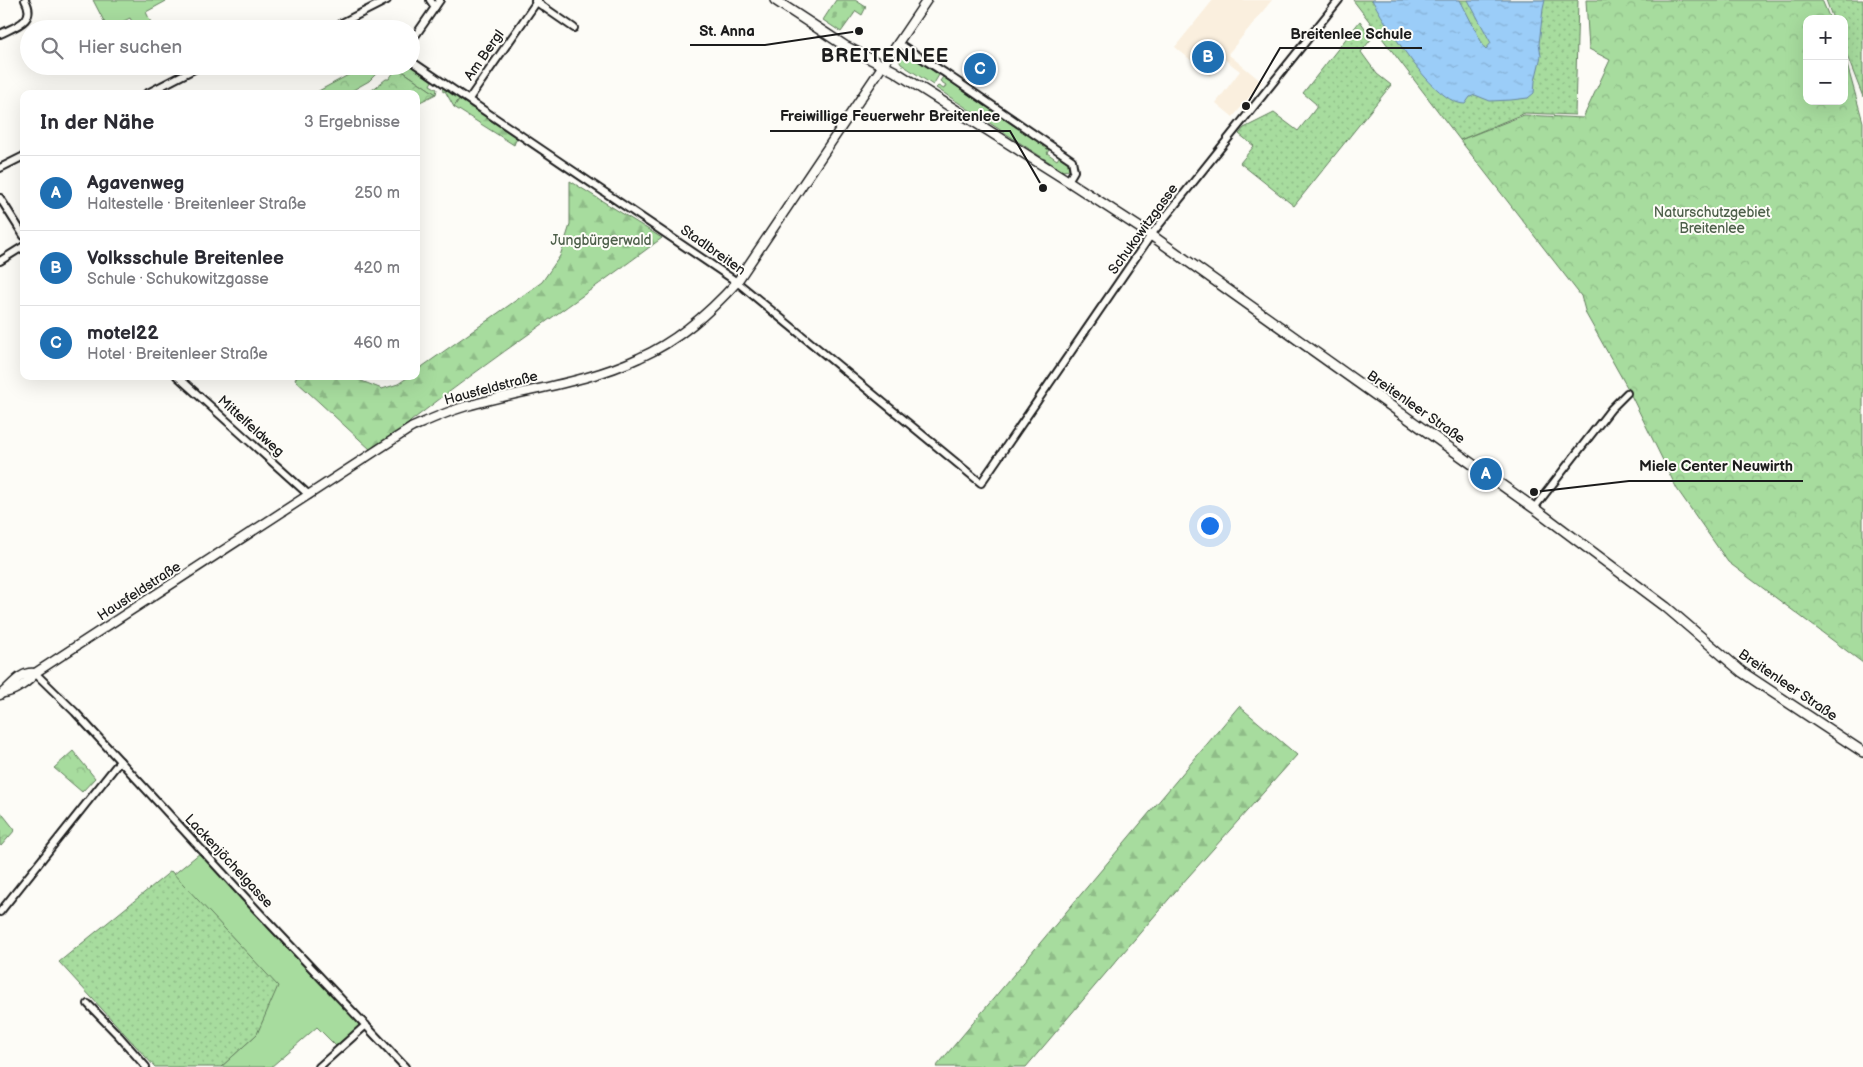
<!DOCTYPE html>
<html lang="de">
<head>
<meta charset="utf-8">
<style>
  body { margin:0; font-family:"Balsamiq Sans",sans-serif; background:#f7f7f7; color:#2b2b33 }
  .controls { position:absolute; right:15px; top:15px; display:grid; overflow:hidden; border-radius:10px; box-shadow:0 5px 20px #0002 }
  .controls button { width:45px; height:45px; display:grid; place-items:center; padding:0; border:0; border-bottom:1px solid #e1e1e2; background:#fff; color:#2b2b33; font:25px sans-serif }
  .you { position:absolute; left:1209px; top:525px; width:18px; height:18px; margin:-12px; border:4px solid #fff; border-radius:50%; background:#1a73e8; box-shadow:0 0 0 8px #1a73e833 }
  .badge { display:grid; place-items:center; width:32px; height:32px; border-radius:50%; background:#1f6fb2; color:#fff; font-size:16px; font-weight:700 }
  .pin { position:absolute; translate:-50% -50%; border:2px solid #fff; box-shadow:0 1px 5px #0006 }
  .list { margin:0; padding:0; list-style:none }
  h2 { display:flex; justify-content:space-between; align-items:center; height:65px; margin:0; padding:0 20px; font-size:21px }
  h2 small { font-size:16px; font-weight:400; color:#7c7c81 }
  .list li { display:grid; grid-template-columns:32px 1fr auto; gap:15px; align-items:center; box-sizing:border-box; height:75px; padding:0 20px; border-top:1px solid #e1e1e2 }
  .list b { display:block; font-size:19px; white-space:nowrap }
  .list p { margin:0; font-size:16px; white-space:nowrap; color:#7c7c81 }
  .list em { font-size:16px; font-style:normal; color:#7c7c81 }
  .icon { flex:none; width:28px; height:28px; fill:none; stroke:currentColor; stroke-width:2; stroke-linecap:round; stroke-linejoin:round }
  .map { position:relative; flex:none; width:1863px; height:1067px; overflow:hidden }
  .search { position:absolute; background:#fff; box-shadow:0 5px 20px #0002; left:20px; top:20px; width:400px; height:55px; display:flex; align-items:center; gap:12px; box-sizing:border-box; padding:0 18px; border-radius:28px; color:#7c7c81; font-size:19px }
  .panel { position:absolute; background:#fff; box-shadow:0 5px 20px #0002; left:20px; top:90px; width:400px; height:290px; border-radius:10px }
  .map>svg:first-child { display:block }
</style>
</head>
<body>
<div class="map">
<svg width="1863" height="1067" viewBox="0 0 1863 1067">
  <defs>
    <pattern id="forest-firs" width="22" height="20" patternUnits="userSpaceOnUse" patternTransform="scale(1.25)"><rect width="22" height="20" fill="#a7dc9e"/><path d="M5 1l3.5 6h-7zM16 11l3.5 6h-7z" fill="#8fbc88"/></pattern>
    <pattern id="cemetery-stones" width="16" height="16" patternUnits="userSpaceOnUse" patternTransform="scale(1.25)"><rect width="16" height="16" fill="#a7dc9e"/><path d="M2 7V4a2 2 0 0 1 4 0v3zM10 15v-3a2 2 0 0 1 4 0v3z" fill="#8fbc88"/></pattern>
    <pattern id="park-crowns" width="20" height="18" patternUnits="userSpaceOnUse" patternTransform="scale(1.25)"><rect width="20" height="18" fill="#a7dc9e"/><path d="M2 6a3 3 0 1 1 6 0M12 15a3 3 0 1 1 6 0" fill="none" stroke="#8fbc88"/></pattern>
    <pattern id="garden-dots" width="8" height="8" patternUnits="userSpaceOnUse" patternTransform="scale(1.25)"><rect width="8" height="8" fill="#a7dc9e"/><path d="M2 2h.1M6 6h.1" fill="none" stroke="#8fbc88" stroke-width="1.8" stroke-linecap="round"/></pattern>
    <pattern id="water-ripples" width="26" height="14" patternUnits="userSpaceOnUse" patternTransform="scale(1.25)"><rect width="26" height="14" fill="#9bcdf8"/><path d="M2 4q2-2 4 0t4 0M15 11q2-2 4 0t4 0" fill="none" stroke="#85afd4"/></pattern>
  </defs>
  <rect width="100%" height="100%" fill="#fdfcf7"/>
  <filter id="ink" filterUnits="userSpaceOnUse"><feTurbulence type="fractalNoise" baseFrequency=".02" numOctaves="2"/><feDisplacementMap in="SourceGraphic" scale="10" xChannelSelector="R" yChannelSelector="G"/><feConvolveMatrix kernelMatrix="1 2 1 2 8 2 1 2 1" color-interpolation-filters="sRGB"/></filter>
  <g filter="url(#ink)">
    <path fill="#faefde" d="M1213 0H1272L1228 54 1262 82 1233 117 1216 103 1240 71 1224 59 1210 76 1175 47Z"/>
    <g fill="#a7dc9e" stroke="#627c5d">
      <path d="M93 0H168L146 12 154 29H136L130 18 108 29Z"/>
      <path d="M902 56 909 58 911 56 939 75 933 85 901 64 899 60Z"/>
      <path d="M395 66H411L432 81 430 85 437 89 436 94Z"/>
      <path d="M943 77 1049 150 1047 153 1057 160 1059 157 1068 163 1069 170 1063 171 936 88 938 86 944 89 946 85 940 81Z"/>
      <path d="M442 86 460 98 454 107 445 91 443 92Z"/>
      <path d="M200 853 361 1025 337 1047 317 1027 271 1067H221L257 1034 234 939 173 875Z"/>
    </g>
    <g fill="url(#forest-firs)" stroke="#627c5d">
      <path d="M460 98 517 137 514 145 454 107Z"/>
      <path d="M570 181 662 238C579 300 493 357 411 421L404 428 371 450 295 380 297 376H349L382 389 398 384 410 376H416V371L542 282 560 256 570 225Z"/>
      <path d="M1239 706 1297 755 1180 886 1026 1067H936Z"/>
    </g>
    <path fill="url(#cemetery-stones)" stroke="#627c5d" d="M836 0H855L866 7 862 15 856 11 841 32 823 20Z"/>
    <g fill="url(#park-crowns)" stroke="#627c5d">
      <path d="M1586 0H1822L1830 19H1807V101H1844V54L1863 122V663L1728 562 1677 489 1627 387 1586 314 1581 296 1460 140 1524 115 1583 118 1610 60 1589 49Z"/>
      <path d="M365 66H384L369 81 346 94H313Z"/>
      <path d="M395 66 436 94 416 104V94H367L386 79H389L394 72 393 70Z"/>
      <path d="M73 751 95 778 82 792 54 768Z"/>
      <path d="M0 811 15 830 1 846 0 845Z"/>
    </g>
    <g fill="url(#garden-dots)" stroke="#627c5d">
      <path d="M1353 0H1578L1575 115 1525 113 1460 140Z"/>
      <path d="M1826 0H1863V97L1844 48V19H1833Z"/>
      <path d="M1360 21 1372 38 1361 52 1377 74 1391 85 1294 206 1240 163 1254 146 1239 134 1244 128 1274 113 1298 131 1316 108V104L1303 93Z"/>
      <path d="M171 871 278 986 257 1034 221 1067H155L59 962Z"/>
    </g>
    <path fill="url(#water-ripples)" stroke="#6886a0" d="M1372 0H1460L1484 47 1486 49 1491 43 1468 0H1545L1543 9 1539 44 1541 56 1535 81 1534 93 1528 98 1511 100 1490 101 1475 95 1470 97 1465 104C1434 104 1387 26 1372 0Z"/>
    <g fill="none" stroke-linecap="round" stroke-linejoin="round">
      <defs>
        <g id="minor">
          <path d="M430 0 435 7"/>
          <path d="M535 1 574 28"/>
          <path d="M274 29H283"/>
          <path d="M330 29 387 0"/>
          <path d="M0 34C16 26 37 21 25 0"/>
          <path d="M411 42 440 0"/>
          <path d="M898 43 945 73 1072 160 1074 171 1068 181"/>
          <path d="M411 61 737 282 981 483 1151 235 1339 0"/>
          <path d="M146 94 200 66"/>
          <path d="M469 99 538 0"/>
          <path d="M0 168 24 156"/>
          <path d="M0 198 24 236"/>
          <path d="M0 261 24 246"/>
          <path d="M177 376 309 495"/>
          <path d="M1534 508 1611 409 1627 393"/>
          <path d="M35 673 75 712 256 909 405 1067"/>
          <path d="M0 912 120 761"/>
          <path d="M88 1004 119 1036 146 1067"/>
          <path d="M319 1067 366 1025"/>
        </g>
        <g id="tertiary">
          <path d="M3 693C13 693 30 681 35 673L411 428C431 419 450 410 471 405 527 389 587 383 639 358 678 341 709 313 737 282L927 0"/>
          <path d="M0 695C10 688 20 671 34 673"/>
        </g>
        <path id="secondary" d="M775 0 845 46 894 71 1068 181 1151 235 1534 508 1666 607 1742 672 1863 752"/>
      </defs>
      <use href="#minor" stroke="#1c1c1c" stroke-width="10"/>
      <use href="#tertiary" stroke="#1c1c1c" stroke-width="11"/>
      <use href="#secondary" stroke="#1c1c1c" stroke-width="12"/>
      <use href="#minor" stroke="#fdfcf7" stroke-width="6"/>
      <use href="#tertiary" stroke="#fdfcf7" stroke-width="8"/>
      <use href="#secondary" stroke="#fdfcf7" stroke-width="9"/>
    </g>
  </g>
  <g text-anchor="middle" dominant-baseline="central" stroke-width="4" stroke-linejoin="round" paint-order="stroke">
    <g font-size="14" fill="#1c1c1c" stroke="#fdfcf7">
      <text transform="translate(484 55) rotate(-55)">Am Bergl</text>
      <text transform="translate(1143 229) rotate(-54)">Schukowitzgasse</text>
      <text transform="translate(713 250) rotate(35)">Stadlbreiten</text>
      <text transform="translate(491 388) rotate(-15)">Hausfeldstraße</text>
      <text transform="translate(1416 407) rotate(35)">Breitenleer Straße</text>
      <text transform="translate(251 426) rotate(42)">Mittelfeldweg</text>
      <text transform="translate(139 591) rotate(-33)">Hausfeldstraße</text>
      <text transform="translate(1788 685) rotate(34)">Breitenleer Straße</text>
      <text transform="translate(229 861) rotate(47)">Lackenjöchelgasse</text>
    </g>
    <g font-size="14" fill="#4d5f4a" stroke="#fdfcf7">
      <text x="1712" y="212">Naturschutzgebiet<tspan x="1712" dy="16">Breitenlee</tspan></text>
      <text x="601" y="240">Jungbürgerwald</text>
    </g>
    <g font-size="19" font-weight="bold" letter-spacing="1" fill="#1c1c1c" stroke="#fdfcf7">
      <text x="885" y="56">BREITENLEE</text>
    </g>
  </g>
  <path fill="none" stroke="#1c1c1c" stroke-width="2" d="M859 31L765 45H690M1246 106L1280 48H1422M1043 188L1010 131H770M1534 492L1629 481H1803"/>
  <g fill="#1c1c1c" stroke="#fdfcf7" stroke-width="2">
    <circle cx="859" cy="31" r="5"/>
    <circle cx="1246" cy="106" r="5"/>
    <circle cx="1043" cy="188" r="5"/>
    <circle cx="1534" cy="492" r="5"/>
  </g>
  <g font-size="15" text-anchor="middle" font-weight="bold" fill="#1c1c1c" stroke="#fdfcf7" stroke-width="4" stroke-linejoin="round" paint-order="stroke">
    <text x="727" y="36">St. Anna</text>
    <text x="1351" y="39">Breitenlee Schule</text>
    <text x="890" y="121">Freiwillige Feuerwehr Breitenlee</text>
    <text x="1716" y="471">Miele Center Neuwirth</text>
  </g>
</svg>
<div class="controls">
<button>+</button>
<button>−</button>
</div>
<div class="you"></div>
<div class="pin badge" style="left:1486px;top:474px">A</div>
<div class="pin badge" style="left:1208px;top:57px">B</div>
<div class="pin badge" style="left:980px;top:69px">C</div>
<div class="search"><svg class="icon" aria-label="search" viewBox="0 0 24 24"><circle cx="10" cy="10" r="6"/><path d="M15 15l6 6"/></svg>Hier suchen</div>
<section class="panel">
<h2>In der Nähe<small>3 Ergebnisse</small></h2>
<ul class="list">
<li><span class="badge">A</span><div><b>Agavenweg</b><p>Haltestelle · Breitenleer Straße</p></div><em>250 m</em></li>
<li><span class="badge">B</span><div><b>Volksschule Breitenlee</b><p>Schule · Schukowitzgasse</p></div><em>420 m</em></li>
<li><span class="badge">C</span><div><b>motel22</b><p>Hotel · Breitenleer Straße</p></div><em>460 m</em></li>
</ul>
</section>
</div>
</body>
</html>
